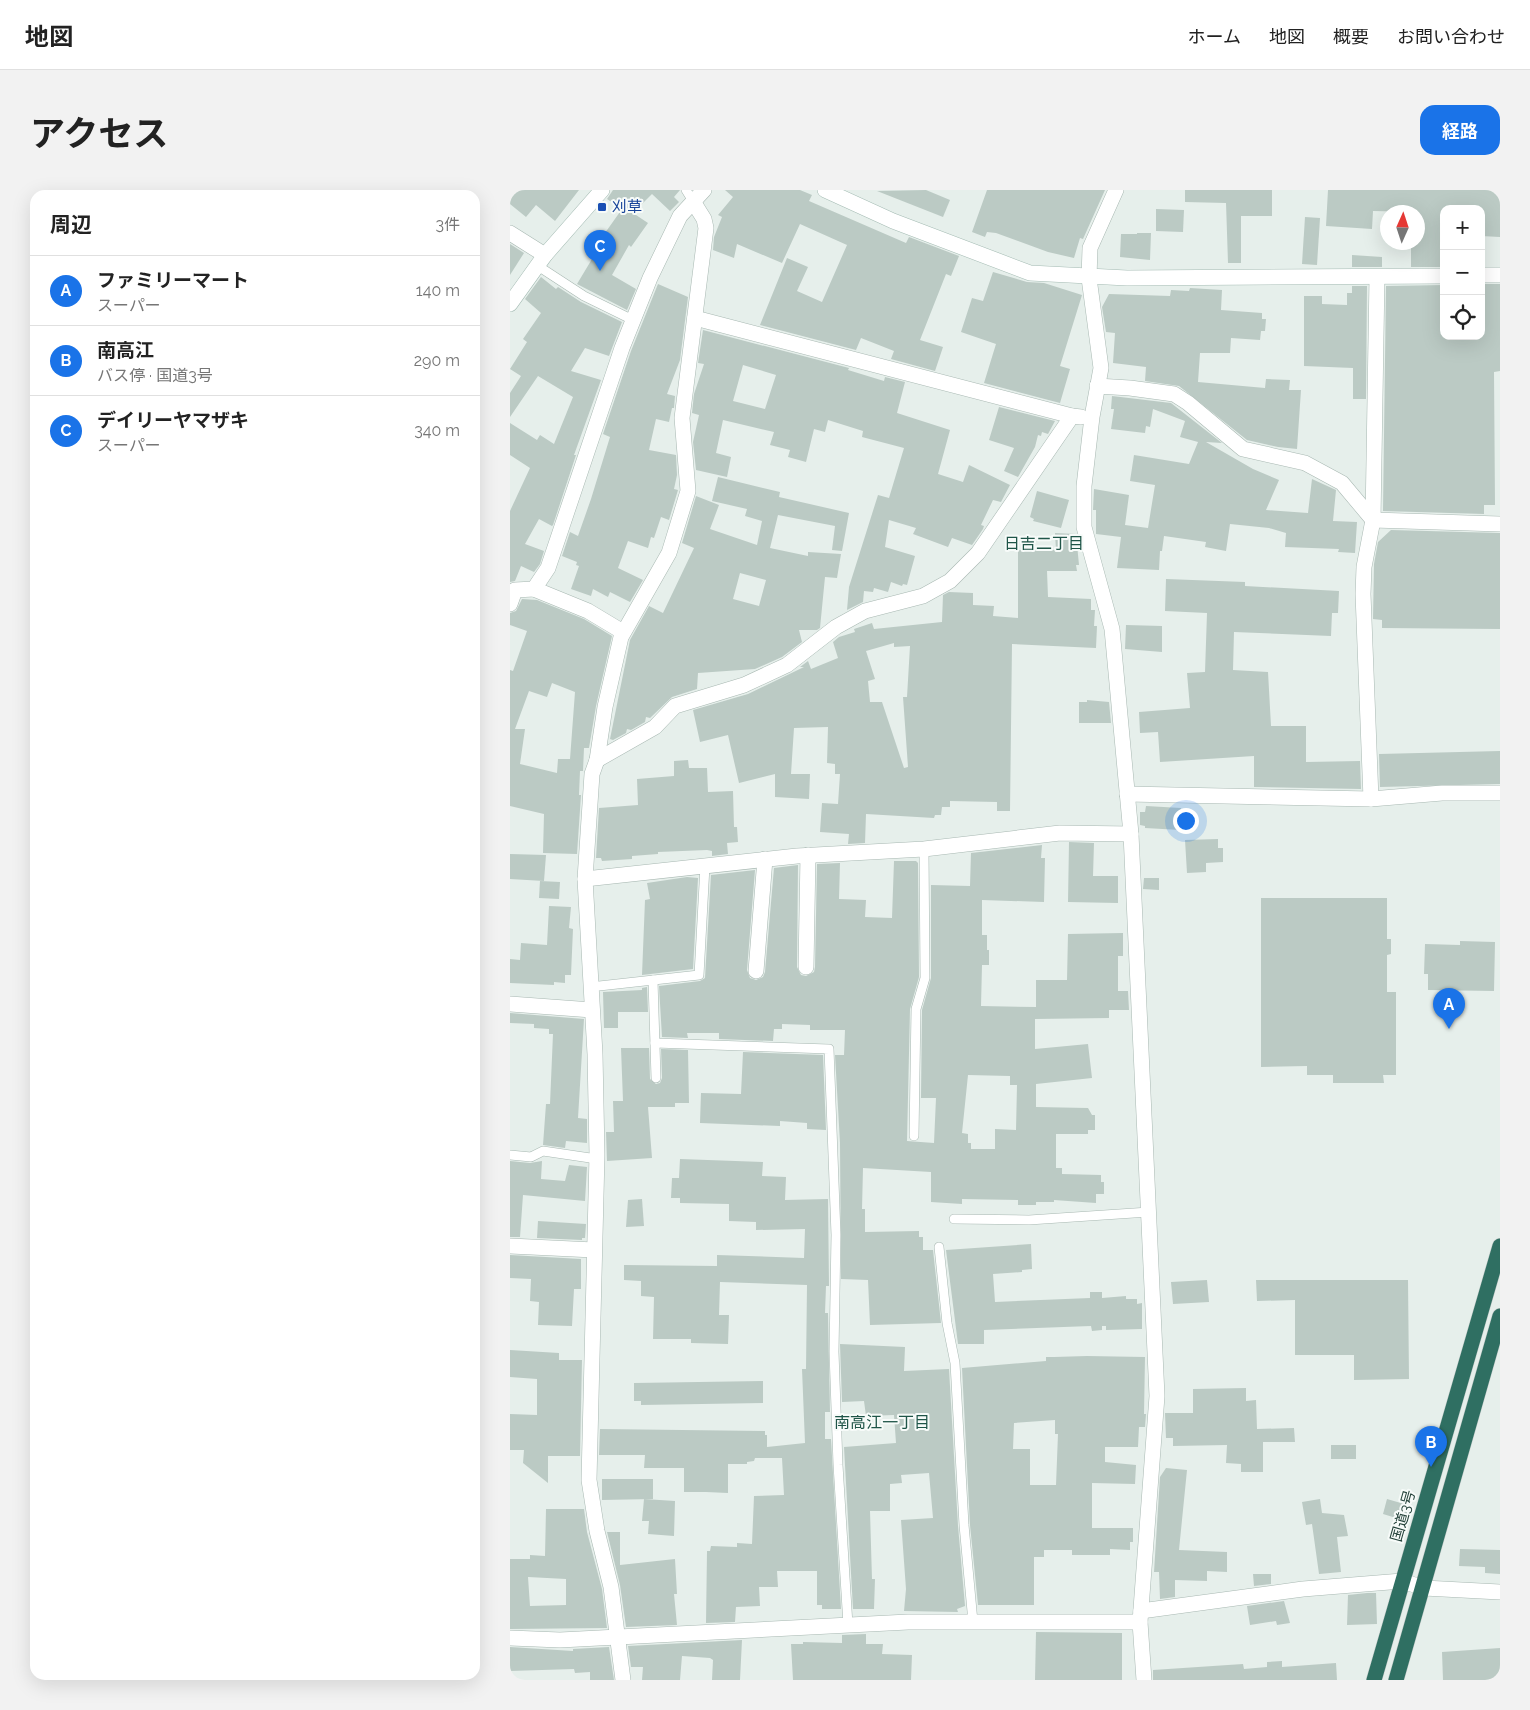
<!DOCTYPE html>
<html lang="ja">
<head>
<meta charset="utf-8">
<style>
  body { margin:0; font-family:Raleway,"Noto Sans JP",sans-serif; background:#f2f2f2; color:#222 }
  .controls { position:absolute; right:15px; top:15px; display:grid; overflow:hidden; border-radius:10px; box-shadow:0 5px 20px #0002 }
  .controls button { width:45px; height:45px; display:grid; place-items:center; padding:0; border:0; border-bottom:1px solid #e0e0e0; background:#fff; color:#222; font:25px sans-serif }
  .compass { position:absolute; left:870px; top:15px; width:45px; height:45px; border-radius:50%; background:#fff; box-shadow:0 5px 20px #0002; rotate:3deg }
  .you { position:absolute; left:675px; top:630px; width:18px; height:18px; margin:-12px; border:4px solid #fff; border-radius:50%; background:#1a73e8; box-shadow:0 0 0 8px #1a73e833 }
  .badge { display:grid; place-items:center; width:32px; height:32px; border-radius:50%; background:#1a73e8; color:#fff; font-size:16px; font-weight:700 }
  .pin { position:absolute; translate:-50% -41px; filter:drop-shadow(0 1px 2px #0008) }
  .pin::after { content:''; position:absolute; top:26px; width:18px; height:15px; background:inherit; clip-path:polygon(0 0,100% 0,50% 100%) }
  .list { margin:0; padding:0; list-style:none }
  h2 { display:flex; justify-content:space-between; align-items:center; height:65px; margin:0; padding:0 20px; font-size:21px }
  h2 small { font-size:16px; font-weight:400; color:#767676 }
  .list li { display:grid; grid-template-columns:32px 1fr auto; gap:15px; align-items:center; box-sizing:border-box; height:70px; padding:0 20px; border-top:1px solid #e0e0e0 }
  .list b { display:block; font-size:19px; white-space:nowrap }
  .list p { margin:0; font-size:16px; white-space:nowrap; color:#767676 }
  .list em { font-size:16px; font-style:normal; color:#767676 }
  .icon { flex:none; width:28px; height:28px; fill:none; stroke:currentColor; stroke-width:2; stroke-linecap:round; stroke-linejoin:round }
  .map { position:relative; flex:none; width:990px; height:1490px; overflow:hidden; border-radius:15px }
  header { display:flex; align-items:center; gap:30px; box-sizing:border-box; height:70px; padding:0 25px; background:#fff; border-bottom:1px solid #e0e0e0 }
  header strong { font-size:24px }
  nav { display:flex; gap:28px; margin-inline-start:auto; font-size:18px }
  .intro { display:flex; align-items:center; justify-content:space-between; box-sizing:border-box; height:120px; padding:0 30px }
  h1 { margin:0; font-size:35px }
  .button { padding:12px 22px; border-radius:15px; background:#1a73e8; color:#fff; font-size:18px; font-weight:700 }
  main { display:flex; gap:30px; padding:0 30px }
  aside { flex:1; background:#fff; border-radius:15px; box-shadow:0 5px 20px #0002 }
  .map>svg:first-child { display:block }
</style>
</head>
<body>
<header>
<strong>地図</strong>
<nav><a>ホーム</a><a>地図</a><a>概要</a><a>お問い合わせ</a></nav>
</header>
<div class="intro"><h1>アクセス</h1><a class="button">経路</a></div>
<main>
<aside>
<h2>周辺<small>3件</small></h2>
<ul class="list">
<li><span class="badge">A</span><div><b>ファミリーマート</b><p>スーパー</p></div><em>140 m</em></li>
<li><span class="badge">B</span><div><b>南高江</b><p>バス停 · 国道3号</p></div><em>290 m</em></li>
<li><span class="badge">C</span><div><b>デイリーヤマザキ</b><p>スーパー</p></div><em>340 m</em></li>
</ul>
</aside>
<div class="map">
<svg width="990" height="1490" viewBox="0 0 990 1490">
  <rect width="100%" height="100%" fill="#e6efeb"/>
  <g fill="#bbcac4" fill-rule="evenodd">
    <path d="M0 0H69L45 31 26 15 16 27 0 14Z"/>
    <path d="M103 0H170L164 7 169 12 160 21 142 4 123 23 138 33 121 57 119 55 102 85 126 99 117 120 67 94 97 44 95 43 112 19 97 9Z"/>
    <path d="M215 0H290L302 5 299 11 396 53 399 47 449 66 441 86 436 84 410 150 433 157 425 181 381 169 384 161 351 148 346 160 250 135 277 68 298 77 287 101 312 112 337 55 290 34 272 73 227 54 224 68 203 60 204 47 212 27 208 25 223 7Z"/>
    <path d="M416 0 440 10 433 27 367 1Z"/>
    <path d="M477 0H595L573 49 570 48 564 68 538 62 486 43 477 42 475 47 462 42Z"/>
    <path d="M675 0H762V26H731V73H718L716 13 675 12Z"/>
    <path d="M818 0H990V47L971 46 972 19H934V77H901V52H908V22L863 21 862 39 816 36Z"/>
    <path d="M646 19 674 20 673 42 646 41Z"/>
    <path d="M795 27 810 28 807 75 792 74Z"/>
    <path d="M627 43H641L640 70 610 67 611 44H627Z"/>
    <path d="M0 54 14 63 0 85Z"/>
    <path d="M842 65 872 67V77H842Z"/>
    <path d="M483 82 517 92 534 93 572 105 550 176 560 179 550 213 474 193 486 154 451 142 462 108 473 111Z"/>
    <path d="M31 87 46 99 48 97 71 112 112 132 99 166 75 158 61 181 91 190 64 265H66L43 335 42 336 29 329 15 354 34 361 30 374 24 382 11 376 5 391 0 392V321L20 278 0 265V233L27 250 30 245 44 254 63 207 28 186 0 227V203L11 186 0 179 17 152 13 149 31 123 15 109Z"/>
    <path d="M148 94 178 107 170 170 157 204 165 206 164 218H162L159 232 146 229 139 260 166 265 167 285 164 299 168 300 159 330 151 327 144 348 141 347 138 358 118 351 108 378 133 390 120 412 100 402 98 407 83 399 81 406 61 399 69 376 66 375 67 372 52 366 60 342 68 346 81 309 100 247 93 244 121 161Z"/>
    <path d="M971 94H990V181L984 182 985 315H974V324L873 321 876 96 934 95V146H971Z"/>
    <path d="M842 96H857L856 209H843V178L794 176V106H812V114L837 115V103H842Z"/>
    <path d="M680 98 712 100 711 120 752 123V129H756L755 141H751L750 150 721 148 720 163H690L688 192 755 198 756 189 780 190 779 200H791L787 259 768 257 737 250 669 196 635 191 636 177 603 173 605 143 596 142 592 117 599 104 660 106 661 100 679 101Z"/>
    <path d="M193 140 339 178 338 180 374 191 375 187 395 192 387 223 440 240 428 284 453 292 459 275 500 295 491 312 483 310 471 335 474 336 473 339 462 355 442 348 438 357 403 344 406 338 379 330 375 357 405 366 397 395 393 394 392 396 381 392 378 402 364 398 363 402 354 401 353 412 337 420 339 397 368 305 379 308 394 258 352 247 353 241 318 230 315 242 304 239 296 272 278 267 280 260 260 255 264 242 213 230 206 263 221 267 217 287 186 280 183 252 189 225 182 223 184 204 194 174 188 173ZM233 175 266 185 255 219 223 211Z"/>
    <path d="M602 206 661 213 712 253 696 252 743 279 769 290 756 320 798 323 802 289 826 300 823 331 847 332 845 363 828 362 829 359 775 357 776 343 759 338 720 334 716 361 695 357 696 352 654 346 652 361H650L649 380 607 378 611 347 586 344V320H583L584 299 619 305 615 335 638 338 645 295 620 291 624 265 679 274 688 252 670 247 675 231 643 219 640 237 636 236 635 243 601 239 604 219H601Z"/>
    <path d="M489 217 545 231 538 244 532 242 531 246 528 245 525 257 508 287 494 281 504 258 479 250Z"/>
    <path d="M208 287 270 302 269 307 339 323 332 361 322 360 325 336 268 325 260 358 298 366V362L331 364 327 388 315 387 310 438 307 440H289L292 452 272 467 245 479 188 483 187 499 162 507 140 528 136 527 135 532 121 540 117 539 116 543 103 550 100 549 120 450 139 416 153 423 184 358 172 353 186 306 209 315 200 339 247 355 252 331 235 326 237 319 202 311ZM230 383 256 390 249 416 223 409Z"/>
    <path d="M527 301 559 310 551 338 523 331 524 329 520 327Z"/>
    <path d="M881 340 990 343V439L872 438V430L863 429 864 374 868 352Z"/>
    <path d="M545 343 566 344 569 375H566L567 381H537L538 407 581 409V420H585L584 436H587L586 458 502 454 500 621H487V612L440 611V617H432L431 625H425L424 628 356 624 355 653 338 654 339 644 310 642 312 613 328 614 330 584H325V574L317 573 318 537 284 538 281 584H300L299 609 265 607V584L229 593 218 545 190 552 183 520 238 504 294 477H290L298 471 301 479 328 468 323 452 329 447 345 442 344 439 362 433 364 439 432 432 433 405 439 402 463 403V415L484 416 483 426 508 428V360H546ZM384 453V457L400 456 397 507H393L398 577 394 578 372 512H360L358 491 365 489 356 461Z"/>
    <path d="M656 389 735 392V396L829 401 828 423H822L821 446 724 442 723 480 758 482 761 536H796V572L850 571 851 599 744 597V566L650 572 648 542 630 543 629 522 680 518 677 483 695 482 697 423 655 421Z"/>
    <path d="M12 409 27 410 74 429 102 446 86 516 79 558H74L73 581H70L69 605H71L67 664 33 663 34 624 0 616V480L3 481 17 441 0 435V423L6 421ZM42 493 65 502 60 569H48L47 583 10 574 15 539H5L19 501 37 507Z"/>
    <path d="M616 435 652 436V462L615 459Z"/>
    <path d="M577 510 599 512 601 533H569V512H577Z"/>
    <path d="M990 561V594L870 597 869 564Z"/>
    <path d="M178 570 179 578H197L198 602 223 601 224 637H227L228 652 217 653 218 664 202 666V661L197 660 148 662V664L122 666V669L92 671 91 668H86L89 618 128 615 127 589 164 586V571Z"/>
    <path d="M636 616 671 618 670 640 635 638V636L630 635V622H635Z"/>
    <path d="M708 649V658H713V672L696 673V682L677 683 675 650Z"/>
    <path d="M559 652 584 653 583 686H608V713L558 712Z"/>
    <path d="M532 655 531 668H535L534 712 472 710V745H477V760H479V775H472L471 816 526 817V790H557L558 744 613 743V766H608V801H618L619 820H599V828L525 829V859L578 854 582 888 526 894V917L578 918 582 925H585V940H578V944H546V978H552V984L591 985V992H594V1004H586V1013L544 1010V1012H526V1015H508V1010L452 1009V1014L421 1012V982L353 978 352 1019H355V1042L409 1041V1047H413V1060H423L431 1133 360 1135 358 1090 331 1089 330 953 325 865H334L335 840H300V835L272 834V839H264L263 851 209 849V843H177L178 848 152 847 149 796 190 791 195 788 201 685 245 680 237 780 240 788 246 790 253 787 255 782 264 678 288 675 287 777 291 785 296 786 304 782 305 777 307 674 330 673 329 709 356 710 355 727 382 728 384 671H406L408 673 409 787 400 819 397 951 424 953 426 908H411L412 820 421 788V695L460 696 461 663ZM458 885 500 886V895H507L506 940 485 939V959H461V953H458V944L452 943Z"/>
    <path d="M0 664 36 665 34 691 0 689Z"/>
    <path d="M177 687 188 688 183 779 132 785 135 710 140 709 137 693Z"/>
    <path d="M634 688H649V700L633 699Z"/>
    <path d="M30 691 50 692 49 709 29 708Z"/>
    <path d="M751 708H877V749H881V764L877 765V802H886V885H873L874 893H823V885H797V876L751 877Z"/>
    <path d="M39 716 61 717 59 738 63 739 61 785H55V793L44 792V795L0 793V769L10 770 11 753 37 755Z"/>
    <path d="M950 751 985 752 984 801 918 800V784H914L915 754 950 755Z"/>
    <path d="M137 797 138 822H108V838H94L93 802 132 800V798Z"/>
    <path d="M0 823 74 829 68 928 77 929V953L56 951 55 958 33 955 36 914H40L43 844H39V839L24 838V834L0 833Z"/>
    <path d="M111 858H139L140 889 146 894 150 893 152 888 151 859 178 860 179 913H165V917H138L142 968 97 971 96 942H104L103 911H113Z"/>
    <path d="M233 862 313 865 316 940 297 939V933L270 931V936L190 933 191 903 231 904Z"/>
    <path d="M170 969 253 972 252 986 276 987 275 1010 318 1009 319 1096H316L315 1123H318L320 1222H315V1249H321L331 1419H312V1415H307V1381H267L268 1397H249L250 1416 226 1417 225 1432 196 1433 197 1361H200L201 1356 227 1357V1353L242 1354 244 1306 274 1305 272 1268H245L244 1271 237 1272V1274H218V1303L196 1302H174V1278H134L135 1265H89L90 1239 255 1241V1245H257V1257L295 1253 292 1179H296L297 1095 210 1092 209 1125H219L218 1154 181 1153V1149H143L144 1107 131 1106V1091L114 1090V1075L207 1076V1065L294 1068 295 1039 246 1040V1032L219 1031V1014L170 1013V1008H161L162 988H169Z"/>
    <path d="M0 971 20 973 32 971 31 989 55 991 59 975 77 977 75 1011 13 1005 10 1047H0Z"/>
    <path d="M132 1009 134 1036 116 1037 118 1010Z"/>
    <path d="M28 1031 76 1034 75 1048H72V1050L27 1048Z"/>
    <path d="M521 1054 522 1079 512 1080V1082L483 1084 485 1112 580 1108V1102H592V1108L616 1106V1109H627V1114L632 1113V1139L596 1140V1136H592V1140L582 1141 581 1136 474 1140V1154H448L436 1060Z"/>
    <path d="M0 1065 71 1069V1099H64L62 1136 28 1135 29 1112 20 1111 21 1089 0 1088Z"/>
    <path d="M697 1090 699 1112 663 1114 661 1092Z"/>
    <path d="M746 1090H898L899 1189 844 1190V1165H785V1110L747 1111Z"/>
    <path d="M330 1154 395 1157 394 1181 439 1179 448 1336 455 1416 447 1419 448 1422 394 1421 396 1399 391 1330 423 1328 419 1283 391 1285 392 1293 380 1294V1321H360L362 1389H365L364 1419H343L334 1257 386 1253 384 1225 356 1226 354 1211 332 1212Z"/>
    <path d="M0 1160 49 1163V1170H72L70 1266H38V1293L13 1273 14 1260H0V1224L27 1225V1189L0 1187Z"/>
    <path d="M577 1166 635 1167 634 1224H636L635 1237H629L628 1257H595V1272L626 1275 625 1294 582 1293V1338H623V1352H620V1360L600 1359V1365H562V1360H534V1367H524V1415H468L460 1335 452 1178 536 1171V1167H544ZM545 1230V1244H548L546 1295H520V1259H503L504 1233Z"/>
    <path d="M253 1191V1213L131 1215V1211H124V1193Z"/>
    <path d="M736 1198V1211L746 1210 747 1239 784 1238 785 1252H753V1282H731V1274L716 1273 717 1255 663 1256V1248H656L655 1223H683V1199Z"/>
    <rect x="821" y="1255" width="25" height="14"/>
    <path d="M656 1278 677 1280 669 1360 717 1362V1382L697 1381V1391L665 1390V1407L650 1409 649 1382H644L650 1287Z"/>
    <path d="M92 1289H143V1309L92 1310Z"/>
    <path d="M134 1309 165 1311 164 1346 138 1344 139 1331H132Z"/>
    <path d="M810 1309 812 1323 834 1325 838 1346 827 1347 831 1382 809 1384 802 1334 796 1335 792 1312Z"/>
    <path d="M877 1309 901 1316 896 1331 873 1324Z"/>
    <path d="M36 1319H74L77 1342 92 1399 97 1438 0 1439V1369H20V1365L35 1366ZM18 1387 56 1389V1415L20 1416Z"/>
    <path d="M97 1342H110V1375L165 1369 167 1404H164L167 1435 116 1437 110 1395Z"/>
    <path d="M950 1359 990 1360V1384L975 1383V1377L949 1376Z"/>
    <path d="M743 1384H761V1394L744 1396Z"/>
    <path d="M857 1403H866L867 1434 837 1435 838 1405Z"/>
    <path d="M774 1411 780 1433 767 1435 766 1431 740 1435 737 1416Z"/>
    <path d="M526 1442 612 1443V1490H525Z"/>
    <path d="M356 1444V1454H373L372 1464 402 1465 401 1490H283L281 1454H293V1452L332 1453V1445Z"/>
    <path d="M232 1450 230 1490H202L203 1470 200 1468 172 1466 170 1490H132L133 1477H121L118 1456Z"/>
    <path d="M0 1457 63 1461V1459L99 1457 104 1490H80V1482L65 1483 64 1479 0 1481Z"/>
    <path d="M990 1458V1490H933L932 1462Z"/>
    <path d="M772 1471V1477L826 1473 827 1490H643V1480L733 1474 734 1479 757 1477V1472Z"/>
  </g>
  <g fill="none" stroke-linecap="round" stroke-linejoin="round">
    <defs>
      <g id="lane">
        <path d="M176 0 184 13"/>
        <path d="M28 76 74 106 123 130"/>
        <path d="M143 790 146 888"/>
        <path d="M80 797 189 785 195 676"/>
        <path d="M145 853 319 859 326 1045 324 1162 328 1275 338 1435"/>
        <path d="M404 946 406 819 415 788 414 659"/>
        <path d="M0 965 21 967 33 961 87 969"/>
        <path d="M444 1029 519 1030 639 1022"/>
        <path d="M429 1057 437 1133 445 1173 454 1335 463 1432"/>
      </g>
      <g id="street">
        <path d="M606 0 580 58 579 88 591 178 582 227 574 296V337L602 439 621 644 647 1206 630 1432 634 1490"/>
        <path d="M0 43 35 65"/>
        <path d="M185 128 562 226 571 227"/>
        <path d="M587 196 620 198 664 204 678 213 733 259 795 273 832 293 863 330 990 334"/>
        <path d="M24 399 78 421 113 442"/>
        <path d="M0 414 5 400 24 399 38 378 112 158 140 88 170 26 194 0"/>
        <path d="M87 570 145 537 165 516 234 495 277 475 326 437 355 421 413 406 440 391 468 363 562 226"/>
        <path d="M617 604 861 609 932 603H990"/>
        <path d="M861 609 853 404 854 377 863 330 867 87"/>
        <path d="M75 689 287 666 414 659 550 643 621 644"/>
        <path d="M296 777 298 665"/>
        <path d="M246 781 255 669"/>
        <path d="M0 814 82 820"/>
        <path d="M0 1056 84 1060"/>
        <path d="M631 1421 793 1399 892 1391 914 1398 990 1402"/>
        <path d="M0 1448 50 1450 398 1432H630"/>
        <path d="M113 1490 101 1397 87 1341 79 1290 87 965 85 864 75 689 82 584 87 570 95 517 111 447 159 363 178 301 172 228 196 38 194 29 184 13"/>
      </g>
      <g id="secondary">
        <path d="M315 0 383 31 520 83 617 88 934 86"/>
        <path d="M971 85H990"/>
        <path d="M0 114 35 65 92 0"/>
      </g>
      <g id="highway">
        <path d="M864 1490 990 1056"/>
        <path d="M886 1490 990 1126"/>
      </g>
    </defs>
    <use href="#lane" stroke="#a8b8b2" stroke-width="10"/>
    <use href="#street" stroke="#a8b8b2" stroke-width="16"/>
    <use href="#secondary" stroke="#a4bbb3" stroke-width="16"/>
    <use href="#highway" stroke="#c2cac8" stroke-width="16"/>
    <use href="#lane" stroke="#fff" stroke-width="9"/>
    <use href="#street" stroke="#fff" stroke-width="15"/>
    <use href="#secondary" stroke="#fff" stroke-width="15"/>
    <use href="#highway" stroke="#2f6f62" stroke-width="15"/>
  </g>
  <rect fill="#1a4fb4" stroke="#f7fbf9" stroke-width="2" x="87" y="12" width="10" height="10" rx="2.5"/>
  <g text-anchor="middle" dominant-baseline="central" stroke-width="4" stroke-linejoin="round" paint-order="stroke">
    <g font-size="15" fill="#164399" stroke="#f7fbf9" text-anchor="start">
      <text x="102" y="17">刈草</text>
    </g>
    <g font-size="15" fill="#24423a" stroke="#f7fbf9">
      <text transform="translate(893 1326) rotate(-74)">国道3号</text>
    </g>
    <g font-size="16" fill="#1f5548" stroke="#f7fbf9">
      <text x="534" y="353">日吉二丁目</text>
      <text x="372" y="1232">南高江一丁目</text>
    </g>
  </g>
</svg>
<div class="controls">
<button>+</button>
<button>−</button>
<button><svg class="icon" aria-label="locate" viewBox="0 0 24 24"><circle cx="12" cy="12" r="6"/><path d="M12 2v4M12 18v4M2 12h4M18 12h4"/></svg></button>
</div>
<svg class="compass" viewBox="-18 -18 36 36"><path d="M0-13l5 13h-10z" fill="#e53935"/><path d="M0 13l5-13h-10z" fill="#767676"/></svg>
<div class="you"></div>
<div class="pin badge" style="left:939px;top:839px">A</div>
<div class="pin badge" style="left:921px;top:1277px">B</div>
<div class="pin badge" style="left:90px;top:81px">C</div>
</div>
</main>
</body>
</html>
